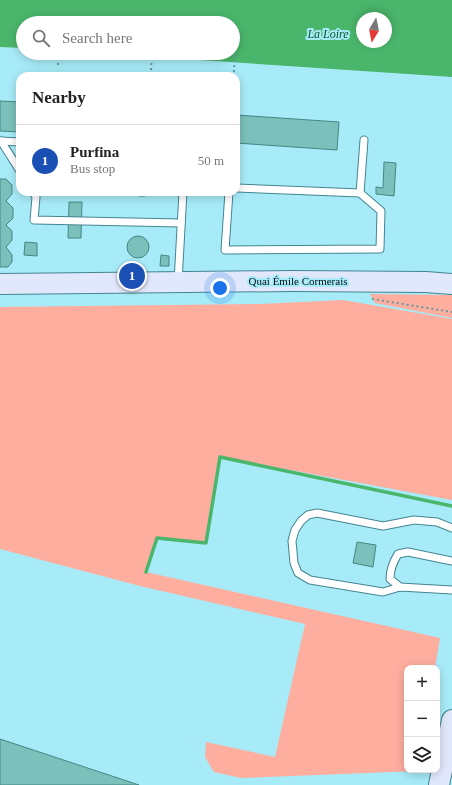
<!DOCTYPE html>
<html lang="en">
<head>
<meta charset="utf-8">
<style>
  body { margin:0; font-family:Georgia,serif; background:#f2f2f2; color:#222 }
  .controls { position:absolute; right:12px; bottom:12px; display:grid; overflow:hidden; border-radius:8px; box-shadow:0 2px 10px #0003 }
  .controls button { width:36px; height:36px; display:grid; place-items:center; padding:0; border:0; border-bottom:1px solid #e0e0e0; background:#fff; color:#222; font:20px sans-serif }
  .compass { position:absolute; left:356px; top:12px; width:36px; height:36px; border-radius:50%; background:#fff; box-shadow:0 2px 10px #0003; rotate:190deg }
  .you { position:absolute; left:220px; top:288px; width:14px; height:14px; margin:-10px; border:3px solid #fff; border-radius:50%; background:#1a73e8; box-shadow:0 0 0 6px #1a73e833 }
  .badge { display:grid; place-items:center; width:26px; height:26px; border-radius:50%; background:#2563eb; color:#fff; font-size:13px; font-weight:700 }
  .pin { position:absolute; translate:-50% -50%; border:2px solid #fff; box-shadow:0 1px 4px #0006 }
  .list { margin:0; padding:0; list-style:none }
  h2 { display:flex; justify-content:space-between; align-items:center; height:52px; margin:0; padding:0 16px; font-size:17px }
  h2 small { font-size:13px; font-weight:400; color:#767676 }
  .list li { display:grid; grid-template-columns:26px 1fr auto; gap:12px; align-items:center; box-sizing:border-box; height:72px; padding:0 16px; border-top:1px solid #e0e0e0 }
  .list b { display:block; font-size:15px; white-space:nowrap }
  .list p { margin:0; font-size:13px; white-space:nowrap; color:#767676 }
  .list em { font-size:13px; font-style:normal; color:#767676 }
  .icon { flex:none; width:22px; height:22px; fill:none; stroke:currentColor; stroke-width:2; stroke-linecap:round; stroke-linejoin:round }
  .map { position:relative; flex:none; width:452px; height:785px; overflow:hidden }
  .search { position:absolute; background:#fff; box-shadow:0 2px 10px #0003; left:16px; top:16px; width:224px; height:44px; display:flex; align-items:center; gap:10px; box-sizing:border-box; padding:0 14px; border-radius:22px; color:#767676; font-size:15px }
  .panel { position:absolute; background:#fff; box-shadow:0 2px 10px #0003; left:16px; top:72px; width:224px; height:124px; border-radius:12px }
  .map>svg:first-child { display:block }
</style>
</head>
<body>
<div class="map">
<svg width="452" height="785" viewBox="0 0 452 785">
  <rect width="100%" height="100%" fill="#a8ebf8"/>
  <g fill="#feae9f">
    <path d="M370 294 452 295V318L375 303Z"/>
    <path d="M343 300 452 319V500L221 457 206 543 157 538 146 572 440 638 435 668H407V770H418V771L241 778 214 772 205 757 206 742 275 757 305 624 140 586 0 549V307L261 304Z"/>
  </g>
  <path fill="#4ab66b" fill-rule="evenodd" d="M0 0H452V77L95 53H233V23H23V48L0 47ZM362 18H386V42H362Z"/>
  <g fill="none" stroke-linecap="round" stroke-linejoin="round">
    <path stroke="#4ab66b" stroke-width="3.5" d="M146 572 157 538 206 543 220 457 452 506"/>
  </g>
  <g fill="#7cc0bc" stroke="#438783">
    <path d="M0 101 20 102V132L0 131Z"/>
    <path d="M236 115 339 122 337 150 236 143Z"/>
    <path d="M384 162 396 163 394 196 376 194V187L383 188Z"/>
    <path d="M0 179H6L12 185V194L6 201 13 208V218L6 225 12 231V240L6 247 12 255V262L8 267H0Z"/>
    <path d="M133 192H154L149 195 144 196H139Z"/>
    <path d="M69 202H82L81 238H68Z"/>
    <circle cx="138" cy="247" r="11"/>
    <path d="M25 242 37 243V256L24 255Z"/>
    <path d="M161 255 169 256V266H160Z"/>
    <path d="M357 542 376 545 373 567 353 563Z"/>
    <path d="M0 739 139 785H0Z"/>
  </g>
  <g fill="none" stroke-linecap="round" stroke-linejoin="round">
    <defs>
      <g id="lane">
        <path d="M0 141 20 142"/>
        <path d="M1 141 20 171"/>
        <path d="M33 192 36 197 34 220 181 223"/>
        <path d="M229 192 225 250 380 249 381 211 360 193 236 188"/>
        <path d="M360 193 364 140"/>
        <path d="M178 282 183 192"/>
        <path d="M452 528 437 522 414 520 383 526 317 513 308 515 301 521 295 530 292 541 294 563 298 573 310 580 383 592 400 587 452 590"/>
        <path d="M400 587 390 579C390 569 393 562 398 554L408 552 452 561"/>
      </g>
      <g id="secondary">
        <path d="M0 284 292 281 426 282 452 284"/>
        <path d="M439 785 452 720"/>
      </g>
    </defs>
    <use href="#lane" stroke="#438591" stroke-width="9"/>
    <use href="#secondary" stroke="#438591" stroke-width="22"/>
    <g stroke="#6897a0" stroke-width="2" stroke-dasharray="2 3" stroke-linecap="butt">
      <path d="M22 24H23"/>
      <path d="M58 65 59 53"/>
      <path d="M151 70 152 53"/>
      <path d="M234 72 236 35"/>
      <path d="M372 299 452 312"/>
    </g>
    <use href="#lane" stroke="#fff" stroke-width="7"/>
    <use href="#secondary" stroke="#e2e8fc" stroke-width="20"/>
  </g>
  <g text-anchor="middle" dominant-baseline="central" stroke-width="4" stroke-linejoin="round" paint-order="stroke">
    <g font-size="11" fill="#000f12" stroke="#a8ebf8">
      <text x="298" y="281">Quai Émile Cormerais</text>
    </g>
    <g font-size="12" font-style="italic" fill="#015526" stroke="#a8ebf8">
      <text x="328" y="34">La Loire</text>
    </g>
  </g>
</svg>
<div class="controls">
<button>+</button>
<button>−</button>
<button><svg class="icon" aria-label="layers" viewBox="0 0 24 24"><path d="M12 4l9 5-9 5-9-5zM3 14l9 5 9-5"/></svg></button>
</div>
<svg class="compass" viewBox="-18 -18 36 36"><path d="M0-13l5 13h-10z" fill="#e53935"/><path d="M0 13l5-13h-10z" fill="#767676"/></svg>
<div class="you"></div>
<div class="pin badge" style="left:132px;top:276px;background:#1a4fb4">1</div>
<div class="search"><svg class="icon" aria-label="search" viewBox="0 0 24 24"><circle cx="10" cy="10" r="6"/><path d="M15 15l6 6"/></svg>Search here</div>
<section class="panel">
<h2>Nearby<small></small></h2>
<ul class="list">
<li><span class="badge" style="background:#1a4fb4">1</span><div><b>Purfina</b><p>Bus stop</p></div><em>50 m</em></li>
</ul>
</section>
</div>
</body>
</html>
